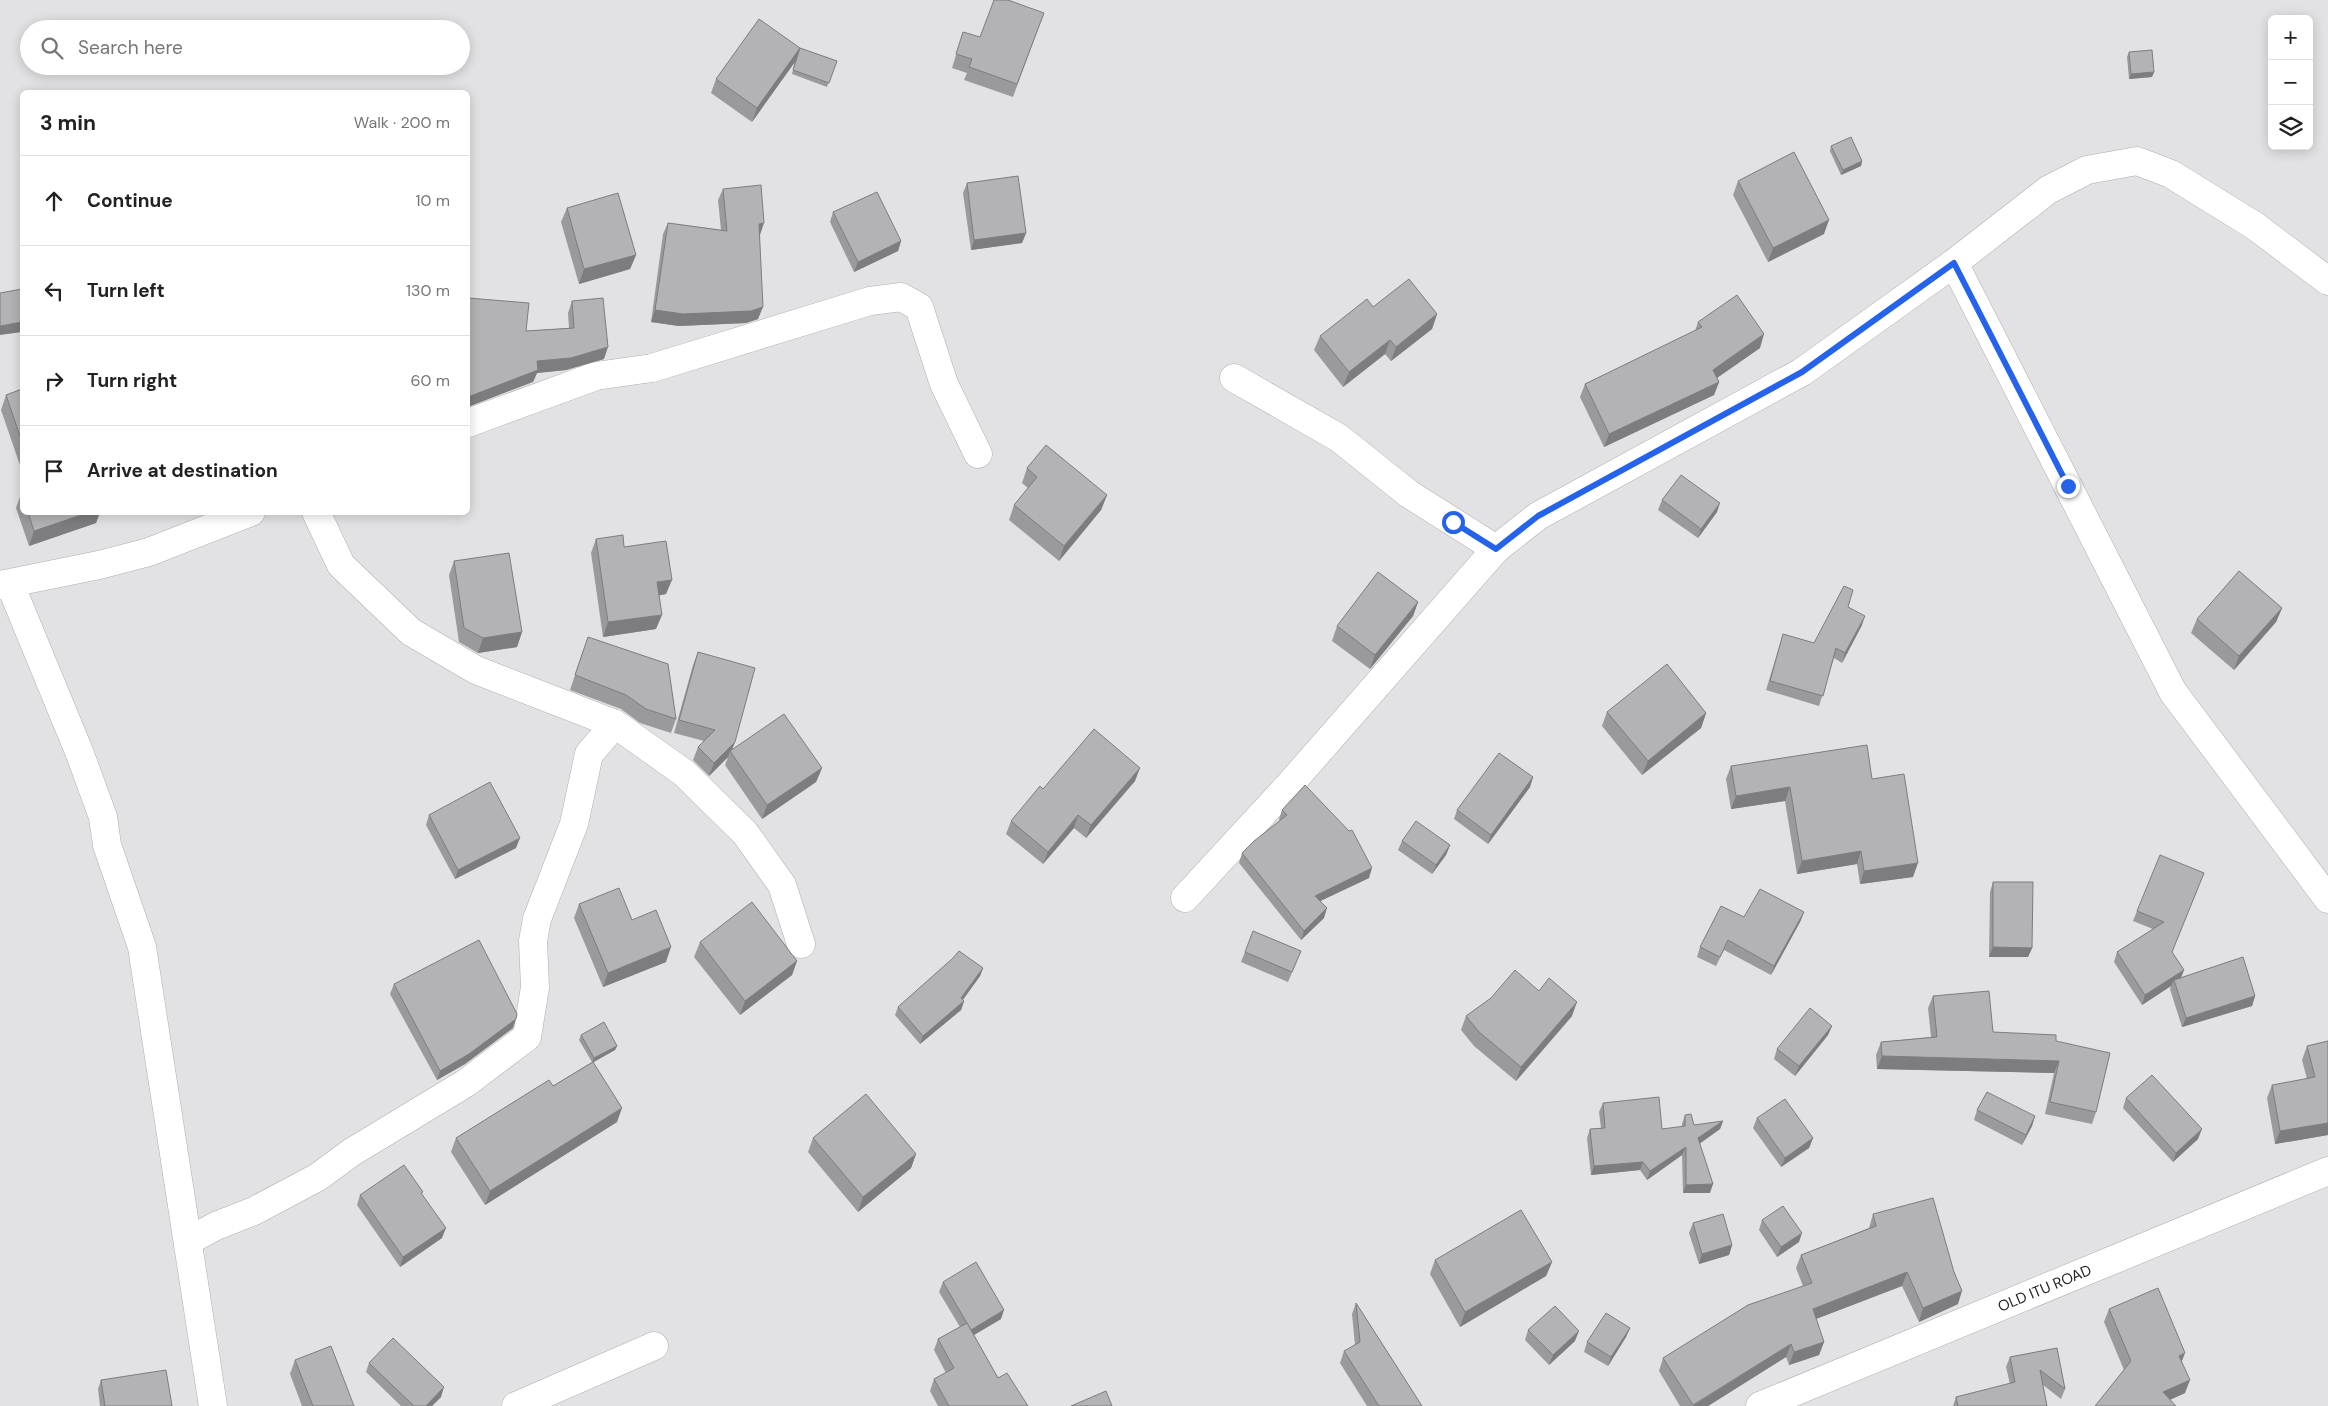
<!DOCTYPE html>
<html lang="en">
<head>
<meta charset="utf-8">
<style>
  body { margin:0; font-family:"DM Sans",sans-serif; background:#f6f6f6; color:#222 }
  .controls { position:absolute; right:15px; top:15px; display:grid; overflow:hidden; border-radius:8px; box-shadow:0 2px 12px #0003 }
  .controls button { width:45px; height:45px; display:grid; place-items:center; padding:0; border:0; border-bottom:1px solid #e0e0e0; background:#fff; color:#222; font:25px sans-serif }
  .stop { position:absolute; width:15px; height:15px; margin:-11px; border:4px solid #2563eb; border-radius:50%; background:#fff }
  .stop.end { background:#2563eb; border-color:#fff; box-shadow:0 1px 5px #0008 }
  .list { margin:0; padding:0; list-style:none }
  h2 { display:flex; justify-content:space-between; align-items:center; height:65px; margin:0; padding:0 20px; font-size:21px }
  h2 small { font-size:16px; font-weight:400; color:#767676 }
  .list li { display:grid; grid-template-columns:32px 1fr auto; gap:15px; align-items:center; box-sizing:border-box; height:90px; padding:0 20px; border-top:1px solid #e0e0e0 }
  .list b { display:block; font-size:19px; white-space:nowrap }
  .list em { font-size:16px; font-style:normal; color:#767676 }
  .icon { flex:none; width:28px; height:28px; fill:none; stroke:currentColor; stroke-width:2; stroke-linecap:round; stroke-linejoin:round }
  .map { position:relative; flex:none; width:2328px; height:1406px; overflow:hidden }
  .search { position:absolute; background:#fff; box-shadow:0 2px 12px #0003; left:20px; top:20px; width:450px; height:55px; display:flex; align-items:center; gap:12px; box-sizing:border-box; padding:0 18px; border-radius:28px; color:#767676; font-size:19px }
  .panel { position:absolute; background:#fff; box-shadow:0 2px 12px #0003; left:20px; top:90px; width:450px; height:425px; border-radius:8px }
  .map>svg:first-child { display:block }
</style>
</head>
<body>
<div class="map">
<svg width="2328" height="1406" viewBox="0 0 2328 1406">
  <rect width="100%" height="100%" fill="#e2e2e4"/>
  <g fill="none" stroke-linecap="round" stroke-linejoin="round">
    <defs>
      <g id="minor">
        <path d="M1954 263 2173 692 2328 899"/>
        <path d="M1234 378 1339 438 1409 494 1496 549"/>
        <path d="M468 423 596 376 652 368 870 301 901 297 919 307 944 384 978 454"/>
        <path d="M316 512 341 565 411 632 476 670 615 724 684 773 745 833 782 885 801 944"/>
        <path d="M10 584 80 754 103 817 107 845 142 947 213 1406"/>
        <path d="M0 585 99 565 149 552 251 512"/>
        <path d="M1185 898 1291 783 1496 549 1538 516 1802 372 1954 263 2048 190 2087 170 2137 161 2171 174 2255 226 2328 281"/>
        <path d="M188 1241 216 1226 254 1211 318 1177 352 1152 466 1083 527 1037 535 987 533 941 537 919 574 824 589 754 615 724"/>
        <path d="M516 1406 654 1346"/>
      </g>
      <g id="tertiary">
        <path id="s1" d="M1760 1406 2328 1171"/>
      </g>
    </defs>
    <use href="#minor" stroke="#aeafb0" stroke-width="29"/>
    <use href="#tertiary" stroke="#aeafb0" stroke-width="29"/>
    <use href="#minor" stroke="#fff" stroke-width="28"/>
    <use href="#tertiary" stroke="#fff" stroke-width="28"/>
  </g>
  <g fill="#9a9a9c">
    <path d="M1044 13 1013 97 964 80 967 73 952 68 963 32 980 37Z"/>
    <path d="M800 48 837 61 827 87 792 74 795 61 752 122 711 93 716 79Z"/>
    <path d="M2129 52 2154 72 2152 77 2129 79 2127 57Z"/>
    <path d="M1831 146 1862 161 1861 166 1841 175 1830 151Z"/>
    <path d="M1738 181 1824 234 1768 262 1733 195Z"/>
    <path d="M967 183 1026 233 1022 243 971 250 963 193Z"/>
    <path d="M723 189 760 235 758 319 746 323 679 326 651 322 663 234 668 223 721 230 718 200Z"/>
    <path d="M567 208 636 255 630 269 579 284 561 222Z"/>
    <path d="M833 212 901 241 898 251 854 272 830 222Z"/>
    <path d="M572 301 604 359 566 370 537 373 533 382 526 331 569 328 568 313Z"/>
    <path d="M1373 307 1437 314 1432 329 1391 361 1385 354 1343 387 1314 350 1320 336Z"/>
    <path d="M1698 322 1760 348 1717 378 1719 382 1714 395 1604 447 1580 397 1585 384 1695 331Z"/>
    <path d="M22 389V471L1 410 6 395Z"/>
    <path d="M1027 468 1107 495 1101 510 1059 561 1009 520 1014 505 1028 488 1022 483Z"/>
    <path d="M22 493V512H100L96 523 29 546 16 508 21 494Z"/>
    <path d="M1662 500 1717 512 1698 538 1658 510Z"/>
    <path d="M596 539 624 547 666 594 659 595 656 629 603 637 591 553Z"/>
    <path d="M454 561 522 632 517 647 478 653 459 642 449 575Z"/>
    <path d="M1418 602 1413 616 1370 669 1332 641 1337 626Z"/>
    <path d="M1848 607 1862 625 1842 663 1834 658 1819 706 1766 690 1783 634 1814 643Z"/>
    <path d="M2282 608 2276 622 2234 670 2191 633 2197 619Z"/>
    <path d="M583 651 676 719 671 733 640 723 621 709 570 690Z"/>
    <path d="M698 652 735 742 732 750 822 768 816 782 762 819 725 765 728 757 709 776 693 760 698 747 704 741 674 733 693 665Z"/>
    <path d="M1607 712 1706 713 1701 728 1642 775 1602 726Z"/>
    <path d="M1731 766 1872 779 1913 877 1860 884 1857 864 1797 874 1785 801 1731 809 1726 779Z"/>
    <path d="M1533 777 1530 787 1488 844 1454 819 1457 810Z"/>
    <path d="M1135 781 1086 838 1074 828 1043 864 1006 834 1011 821 1043 789Z"/>
    <path d="M1282 810 1369 878 1320 901 1324 918 1301 940 1239 863 1242 853 1280 820 1279 819Z"/>
    <path d="M429 815 516 848 455 879 426 825Z"/>
    <path d="M1402 841 1450 845 1446 855 1432 874 1398 850Z"/>
    <path d="M2204 873 2172 952 2184 970 2181 977 2255 996 2252 1006 2182 1027 2170 989 2171 986 2142 1005 2114 962 2117 952 2153 929 2133 921 2137 911Z"/>
    <path d="M1993 882 2032 948 2028 957H1989L1990 892Z"/>
    <path d="M579 904 666 962 603 987 574 918Z"/>
    <path d="M1804 912 1800 922 1771 975 1724 950 1716 966 1697 957 1700 947 1744 917Z"/>
    <path d="M700 942 797 961 792 975 740 1015 694 957Z"/>
    <path d="M1301 951 1288 982 1241 962 1245 952Z"/>
    <path d="M983 968 980 976 963 1000 964 1001 961 1010 920 1044 895 1015 898 1007Z"/>
    <path d="M394 984 513 1028 465 1064 437 1080 390 994Z"/>
    <path d="M1539 991 1572 1016 1516 1081 1474 1046 1461 1030 1466 1016Z"/>
    <path d="M1933 996 1993 1032 2056 1041 2096 1112 2092 1124 2045 1114 2054 1073 1877 1069 1876 1055 1881 1042 1931 1037 1928 1008Z"/>
    <path d="M1832 1026 1828 1035 1795 1076 1774 1059 1777 1049Z"/>
    <path d="M581 1035 617 1046 615 1050 593 1062 617 1122 485 1205 451 1152 456 1138 553 1086 592 1062 579 1040Z"/>
    <path d="M2328 1041V1135L2275 1144 2267 1098 2272 1085 2307 1079 2302 1060 2307 1046Z"/>
    <path d="M2126 1098 2198 1139 2173 1162 2123 1108Z"/>
    <path d="M1603 1103 1662 1129 1682 1127V1124L1685 1115 1694 1125 1723 1121 1720 1129 1700 1143 1710 1193H1683L1682 1155 1647 1180 1640 1170 1591 1175 1587 1138 1590 1129 1601 1128 1599 1112Z"/>
    <path d="M1977 1110 2035 1116 2032 1126 2022 1145 1974 1120Z"/>
    <path d="M1757 1118 1813 1138 1809 1148 1781 1167 1753 1128Z"/>
    <path d="M813 1138 916 1154 911 1168 858 1212 808 1152Z"/>
    <path d="M422 1194 442 1238 400 1267 357 1205 360 1195Z"/>
    <path d="M1873 1214 1958 1304 1919 1322 1902 1286 1816 1319 1824 1342 1819 1355 1789 1365 1786 1357 1708 1406H1680L1659 1371 1663 1358 1803 1286 1796 1268 1801 1255 1869 1228Z"/>
    <path d="M1762 1220 1799 1242 1777 1257 1759 1230Z"/>
    <path d="M1693 1223 1732 1245 1729 1255 1699 1264 1689 1233Z"/>
    <path d="M1435 1260 1552 1262 1546 1276 1460 1327 1430 1274Z"/>
    <path d="M943 1282 1001 1319 974 1335 998 1378 1028 1406H938L930 1391 934 1379 946 1373 934 1350 938 1339 960 1327 939 1292Z"/>
    <path d="M1356 1303 1422 1406H1367L1340 1363 1344 1351 1355 1345 1352 1314Z"/>
    <path d="M2109 1309 2182 1362 2185 1393 2170 1400 2124 1370 2104 1322Z"/>
    <path d="M1630 1328 1626 1337 1608 1366 1584 1352 1587 1342Z"/>
    <path d="M1528 1330 1575 1341 1549 1365 1525 1340Z"/>
    <path d="M2057 1348 2065 1389 2061 1399 2043 1385 2047 1406H1953L1956 1397 2010 1384 2006 1367 2010 1357Z"/>
    <path d="M295 1360 354 1406H302L290 1374Z"/>
    <path d="M369 1363 441 1397 432 1406H401L366 1372Z"/>
    <path d="M101 1380 172 1406H100L98 1389Z"/>
  </g>
  <g fill="#7d7d7f">
    <path d="M800 48 795 62 752 122 757 108Z"/>
    <path d="M2154 72 2152 77 2129 79 2131 74Z"/>
    <path d="M1862 161 1861 166 1841 175 1843 170Z"/>
    <path d="M1829 220 1824 234 1768 262 1773 248Z"/>
    <path d="M764 223 760 235 755 236 759 224Z"/>
    <path d="M1026 233 1022 243 971 250 974 240Z"/>
    <path d="M901 241 898 251 854 272 858 262Z"/>
    <path d="M636 255 630 269 579 284 584 269Z"/>
    <path d="M763 307 758 319 746 323 679 326 651 322 655 310Z"/>
    <path d="M1437 314 1432 329 1391 361 1396 347Z"/>
    <path d="M22 322V332L0 335V326Z"/>
    <path d="M1764 334 1760 348 1708 384 1713 370Z"/>
    <path d="M1390 340 1385 354 1343 387 1349 372Z"/>
    <path d="M608 347 604 359 566 370 537 373 533 382 468 407V397L537 361Z"/>
    <path d="M1719 382 1714 395 1604 447 1609 434Z"/>
    <path d="M1107 495 1101 510 1059 561 1064 546Z"/>
    <path d="M1720 503 1717 512 1698 538 1701 529Z"/>
    <path d="M90 512H100L96 523 29 546 34 531Z"/>
    <path d="M672 580 666 594 652 597 657 582Z"/>
    <path d="M1418 602 1413 616 1370 669 1375 655Z"/>
    <path d="M2282 608 2276 622 2234 670 2239 656Z"/>
    <path d="M662 615 656 629 603 637 608 622Z"/>
    <path d="M1865 616 1862 625 1842 663 1845 653Z"/>
    <path d="M522 632 517 647 478 653 483 638Z"/>
    <path d="M1706 713 1701 728 1642 775 1648 761Z"/>
    <path d="M735 742 731 752 730 751 728 757 709 776 714 763Z"/>
    <path d="M822 768 816 782 762 819 767 805Z"/>
    <path d="M1140 768 1135 781 1086 838 1091 825Z"/>
    <path d="M1533 777 1530 787 1488 844 1491 835Z"/>
    <path d="M1790 787 1785 801 1731 809 1736 796Z"/>
    <path d="M1078 815 1074 828 1043 864 1048 852Z"/>
    <path d="M520 838 516 848 455 879 458 870Z"/>
    <path d="M1450 845 1446 855 1432 874 1436 865Z"/>
    <path d="M1861 851 1857 864 1797 874 1802 861Z"/>
    <path d="M1918 863 1913 877 1860 884 1864 871Z"/>
    <path d="M1372 868 1369 878 1312 905 1315 896Z"/>
    <path d="M1327 908 1324 918 1301 940 1304 931Z"/>
    <path d="M1804 912 1800 922 1771 975 1774 966Z"/>
    <path d="M671 947 666 962 603 987 608 973Z"/>
    <path d="M1993 947 2032 948 2028 957H1989Z"/>
    <path d="M797 961 792 975 740 1015 745 1001Z"/>
    <path d="M983 968 980 976 958 1006 964 1001 961 1010 920 1044 923 1036 961 998Z"/>
    <path d="M2184 970 2180 980H2174L2171 986 2142 1005 2145 995Z"/>
    <path d="M2255 996 2252 1006 2182 1027 2186 1018Z"/>
    <path d="M1577 1002 1572 1016 1516 1081 1521 1067Z"/>
    <path d="M516 1019 513 1028 465 1064 437 1080 440 1071Z"/>
    <path d="M1832 1026 1828 1035 1795 1076 1799 1066Z"/>
    <path d="M617 1046 615 1050 592 1063 594 1058Z"/>
    <path d="M1882 1056 2059 1061 2054 1073 1877 1069Z"/>
    <path d="M622 1108 617 1122 485 1205 490 1191Z"/>
    <path d="M2035 1116 2032 1126 2022 1145 2026 1135Z"/>
    <path d="M1723 1121 1720 1129 1695 1147 1698 1138Z"/>
    <path d="M2328 1123V1135L2275 1144 2280 1131Z"/>
    <path d="M2202 1129 2198 1139 2173 1162 2176 1153Z"/>
    <path d="M1813 1138 1809 1148 1781 1167 1785 1158Z"/>
    <path d="M1686 1147 1682 1155 1647 1180 1650 1171Z"/>
    <path d="M916 1154 911 1168 858 1212 863 1197Z"/>
    <path d="M1643 1162 1640 1170 1591 1175 1594 1166Z"/>
    <path d="M1713 1184 1710 1193H1683L1686 1185Z"/>
    <path d="M446 1228 442 1238 400 1267 403 1257Z"/>
    <path d="M1802 1233 1799 1242 1777 1257 1781 1247Z"/>
    <path d="M1732 1245 1729 1255 1699 1264 1702 1254Z"/>
    <path d="M1552 1262 1546 1276 1460 1327 1465 1312Z"/>
    <path d="M1907 1272 1902 1286 1808 1322 1813 1309Z"/>
    <path d="M1962 1291 1958 1304 1919 1322 1923 1308Z"/>
    <path d="M1004 1310 1001 1319 967 1339 971 1330Z"/>
    <path d="M1630 1328 1626 1337 1608 1366 1611 1357Z"/>
    <path d="M1579 1331 1575 1341 1549 1365 1553 1355Z"/>
    <path d="M1824 1342 1819 1355 1789 1365 1794 1352Z"/>
    <path d="M1791 1344 1786 1357 1708 1406H1693Z"/>
    <path d="M2185 1353 2180 1366 2179 1356Z"/>
    <path d="M2190 1380 2185 1393 2158 1405 2163 1392Z"/>
    <path d="M444 1387 441 1397 432 1406H426Z"/>
  </g>
  <g fill="#b3b3b5" stroke="#7d7d7f">
    <path d="M994 0H1008L1044 13 1017 84 969 67 972 59 956 54 963 32 980 37Z"/>
    <path d="M759 19 800 48 757 108 716 79Z"/>
    <path d="M800 48 837 61 829 83 793 70Z"/>
    <path d="M2152 50 2154 72 2131 74 2129 52Z"/>
    <path d="M1851 137 1862 161 1843 170 1831 146Z"/>
    <path d="M1794 152 1829 220 1773 248 1738 181Z"/>
    <path d="M1018 176 1026 233 974 240 967 183Z"/>
    <path d="M761 185 764 223 759 224 763 307 751 311 683 314 655 310 668 223 727 231 723 189Z"/>
    <path d="M877 192 901 241 858 262 833 212Z"/>
    <path d="M618 193 636 255 584 269 567 208Z"/>
    <path d="M1409 279 1437 314 1396 347 1390 340 1349 372 1320 336 1367 299 1373 307Z"/>
    <path d="M22 289V322L0 326V293Z"/>
    <path d="M1737 295 1764 334 1713 370 1719 382 1609 434 1585 384 1702 327 1698 322Z"/>
    <path d="M468 298 529 303 526 331 574 328 572 301 603 298 608 347 571 358 537 361 538 370 468 397Z"/>
    <path d="M22 389V442L6 395Z"/>
    <path d="M1046 445 1107 495 1064 546 1014 505 1037 477 1027 468Z"/>
    <path d="M1681 475 1720 503 1701 529 1662 500Z"/>
    <path d="M28 512H90L34 531Z"/>
    <path d="M623 535 624 547 666 541 672 580 657 582 662 615 608 622 596 539Z"/>
    <path d="M509 553 522 632 483 638 464 628 454 561Z"/>
    <path d="M2239 571 2282 608 2239 656 2197 619Z"/>
    <path d="M1378 572 1418 602 1375 655 1337 626Z"/>
    <path d="M1844 586 1853 590 1848 607 1865 616 1845 653 1836 648 1823 696 1770 681 1783 634 1814 643Z"/>
    <path d="M588 637 668 664 676 719 646 709 626 695 575 675Z"/>
    <path d="M698 652 755 668 735 742 714 763 698 747 715 730 679 720Z"/>
    <path d="M1667 664 1706 713 1648 761 1607 712Z"/>
    <path d="M784 714 822 768 767 805 730 751Z"/>
    <path d="M1094 729 1140 768 1091 825 1078 815 1048 852 1011 821 1040 786 1043 789Z"/>
    <path d="M1867 745 1872 779 1904 774 1918 863 1864 871 1861 851 1802 861 1790 787 1736 796 1731 766Z"/>
    <path d="M1499 753 1533 777 1491 835 1457 810Z"/>
    <path d="M490 782 520 838 458 870 429 815Z"/>
    <path d="M1305 785 1349 831 1352 830 1372 868 1315 896 1327 908 1304 931 1242 853 1254 841 1287 815 1282 810Z"/>
    <path d="M1416 821 1450 845 1436 865 1402 841Z"/>
    <path d="M2160 855 2204 873 2172 952 2184 970 2145 995 2117 952 2164 922 2137 911Z"/>
    <path d="M1993 882H2033L2032 948 1993 947Z"/>
    <path d="M619 888 632 920 656 910 671 947 608 973 579 904Z"/>
    <path d="M1760 889 1804 912 1774 966 1728 940 1720 957 1700 947 1721 906 1744 917Z"/>
    <path d="M752 902 797 961 745 1001 700 942Z"/>
    <path d="M1253 931 1301 951 1292 972 1245 952Z"/>
    <path d="M479 940 517 1014 516 1019 469 1054 440 1071 394 984Z"/>
    <path d="M959 951 983 968 961 998 964 1001 923 1036 898 1007 953 958Z"/>
    <path d="M2243 957 2255 996 2186 1018 2174 980Z"/>
    <path d="M1515 970 1539 991 1549 978 1577 1002 1521 1067 1479 1032 1466 1016 1491 998Z"/>
    <path d="M1989 991 1993 1032 2056 1035V1041L2110 1053 2096 1112 2050 1102 2059 1061 1882 1056 1881 1042 1937 1037 1933 996Z"/>
    <path d="M1810 1008 1832 1026 1799 1066 1777 1049Z"/>
    <path d="M604 1022 617 1046 594 1058 581 1035Z"/>
    <path d="M2328 1041V1123L2280 1131 2272 1085 2315 1077 2307 1046Z"/>
    <path d="M593 1062 622 1108 490 1191 456 1138 549 1080 553 1086Z"/>
    <path d="M2152 1075 2202 1129 2176 1153 2126 1098Z"/>
    <path d="M1987 1092 2035 1116 2026 1135 1977 1110Z"/>
    <path d="M866 1094 916 1154 863 1197 813 1138Z"/>
    <path d="M1659 1097 1662 1129 1685 1126V1115L1691 1114 1694 1125 1723 1121 1698 1138 1713 1184 1686 1185V1147L1650 1171 1643 1162 1594 1166 1590 1129 1605 1128 1603 1103Z"/>
    <path d="M1785 1099 1813 1138 1785 1158 1757 1118Z"/>
    <path d="M404 1165 423 1192 421 1193 446 1228 403 1257 360 1195Z"/>
    <path d="M1933 1198 1954 1272 1962 1291 1923 1308 1907 1272 1813 1309 1824 1342 1794 1352 1791 1344 1693 1405 1663 1358 1748 1305 1812 1283 1801 1255 1876 1226 1873 1214Z"/>
    <path d="M1783 1206 1802 1233 1781 1247 1762 1220Z"/>
    <path d="M1521 1210 1552 1262 1465 1312 1435 1260Z"/>
    <path d="M1723 1214 1732 1245 1702 1254 1693 1223Z"/>
    <path d="M976 1262 1004 1310 971 1330 943 1282Z"/>
    <path d="M2158 1288 2185 1353 2179 1356 2190 1380 2163 1392 2176 1406H2095L2131 1361 2109 1309Z"/>
    <path d="M1356 1303 1422 1406H1379L1344 1351 1360 1342Z"/>
    <path d="M1555 1306 1579 1331 1553 1355 1528 1330Z"/>
    <path d="M1606 1313 1630 1328 1611 1357 1587 1342Z"/>
    <path d="M967 1323 998 1378 1007 1373 1028 1406H949L934 1379 954 1368 938 1339Z"/>
    <path d="M393 1338 444 1387 426 1406H414L369 1363Z"/>
    <path d="M331 1346 354 1406H313L295 1360Z"/>
    <path d="M2057 1348 2065 1389 2040 1370 2047 1406H1958L1956 1397 2015 1382 2010 1357Z"/>
    <path d="M166 1370 172 1406H105L101 1380Z"/>
    <path d="M1106 1391 1112 1406H1071Z"/>
  </g>
  <g fill="none" stroke-linecap="round" stroke-linejoin="round">
    <path stroke="#2563eb" stroke-width="6" d="M1453 522 1496 549 1538 516 1802 372 1954 263 2068 486"/>
  </g>
  <g text-anchor="middle" dominant-baseline="central" stroke-width="4.5" stroke-linejoin="round" paint-order="stroke">
    <g font-size="15" fill="#232324" stroke="#fff">
      <text stroke="none"><textPath href="#s1" startOffset="308">OLD ITU ROAD</textPath></text>
    </g>
  </g>
</svg>
<div class="controls">
<button>+</button>
<button>−</button>
<button><svg class="icon" aria-label="layers" viewBox="0 0 24 24"><path d="M12 4l9 5-9 5-9-5zM3 14l9 5 9-5"/></svg></button>
</div>
<div class="stop" style="left:1453px;top:522px"></div>
<div class="stop end" style="left:2068px;top:486px"></div>
<div class="search"><svg class="icon" aria-label="search" viewBox="0 0 24 24"><circle cx="10" cy="10" r="6"/><path d="M15 15l6 6"/></svg>Search here</div>
<section class="panel">
<h2>3 min<small>Walk · 200 m</small></h2>
<ul class="list">
<li><svg class="icon" aria-label="ahead" viewBox="0 0 24 24"><path d="M12 20V5M6 11l6-6 6 6"/></svg><div><b>Continue</b></div><em>10 m</em></li>
<li><svg class="icon" aria-label="left" viewBox="0 0 24 24"><path d="M17 20v-9H6M10 6l-5 5 5 5"/></svg><div><b>Turn left</b></div><em>130 m</em></li>
<li><svg class="icon" aria-label="right" viewBox="0 0 24 24"><path d="M7 20v-9h11M14 6l5 5-5 5"/></svg><div><b>Turn right</b></div><em>60 m</em></li>
<li><svg class="icon" aria-label="arrive" viewBox="0 0 24 24"><path d="M6 21V4h12l-3 4 3 4H6"/></svg><div><b>Arrive at destination</b></div></li>
</ul>
</section>
</div>
</body>
</html>
